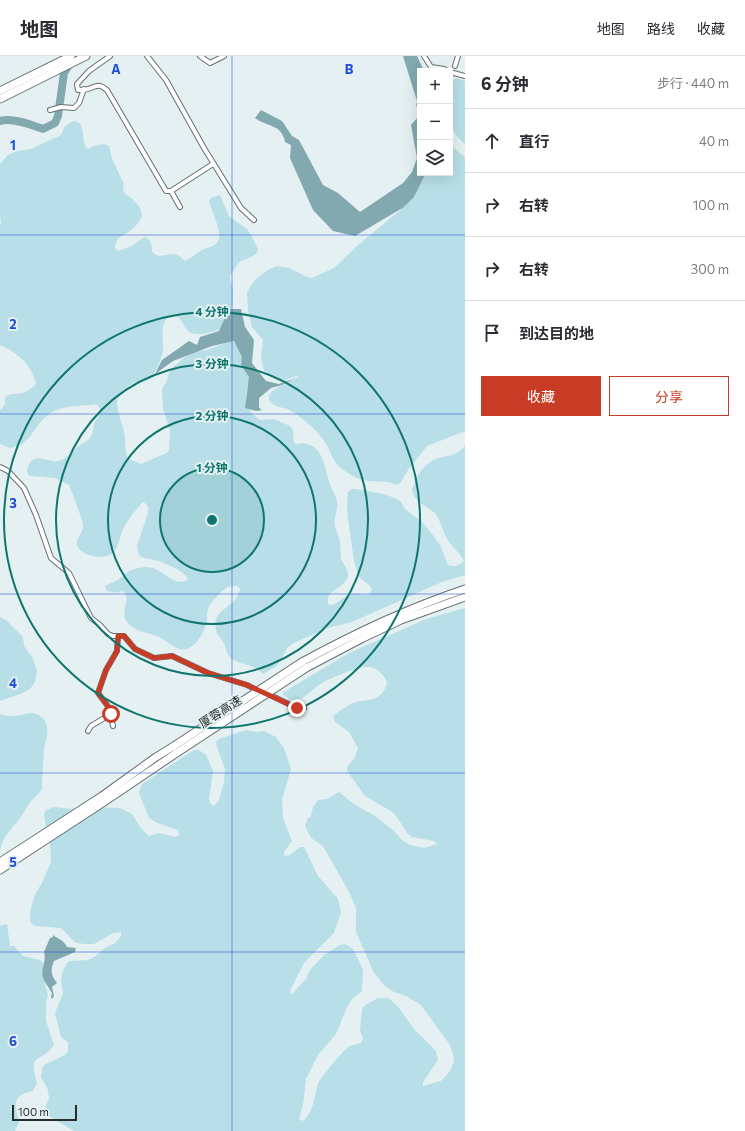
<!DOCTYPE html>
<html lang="zh">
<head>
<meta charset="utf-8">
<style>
  body { margin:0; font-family:Commissioner,"Noto Sans SC",sans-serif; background:#f2f2f3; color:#2b2b33 }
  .controls { position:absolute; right:12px; top:12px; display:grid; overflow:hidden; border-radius:0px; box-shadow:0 4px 16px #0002 }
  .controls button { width:36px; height:36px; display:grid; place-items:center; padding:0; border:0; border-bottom:1px solid #e1e1e2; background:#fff; color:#2b2b33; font:20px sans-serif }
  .scale { position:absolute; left:12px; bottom:10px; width:65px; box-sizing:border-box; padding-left:4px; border:2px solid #272c2c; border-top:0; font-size:11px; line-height:14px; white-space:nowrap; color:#272c2c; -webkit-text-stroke:3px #e4f0f2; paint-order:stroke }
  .stop { position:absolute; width:12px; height:12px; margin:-9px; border:3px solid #c83c26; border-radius:50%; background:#fff }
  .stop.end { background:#c83c26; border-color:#fff; box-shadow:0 1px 4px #0008 }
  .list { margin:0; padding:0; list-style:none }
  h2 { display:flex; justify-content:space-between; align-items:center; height:52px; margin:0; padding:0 16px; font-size:17px }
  h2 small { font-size:13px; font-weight:400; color:#7c7c81 }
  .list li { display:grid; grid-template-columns:26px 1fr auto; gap:12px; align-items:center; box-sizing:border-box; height:64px; padding:0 16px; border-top:1px solid #e1e1e2 }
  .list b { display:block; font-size:15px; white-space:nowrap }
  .list em { font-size:13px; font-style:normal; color:#7c7c81 }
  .actions { display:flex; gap:8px; padding:12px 16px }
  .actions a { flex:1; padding:9px 0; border:1px solid #c83c26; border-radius:0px; text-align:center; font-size:14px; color:#c83c26 }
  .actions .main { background:#c83c26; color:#fff }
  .icon { flex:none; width:22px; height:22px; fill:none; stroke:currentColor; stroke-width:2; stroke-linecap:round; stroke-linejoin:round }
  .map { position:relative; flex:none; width:465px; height:1075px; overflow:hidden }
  header { display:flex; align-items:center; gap:24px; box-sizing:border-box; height:56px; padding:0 20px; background:#fff; border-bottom:1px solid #e1e1e2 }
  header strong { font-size:19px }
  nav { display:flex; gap:22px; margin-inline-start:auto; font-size:14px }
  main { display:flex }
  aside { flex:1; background:#fff }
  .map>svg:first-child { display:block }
</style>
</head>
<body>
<header>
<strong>地图</strong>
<nav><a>地图</a><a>路线</a><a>收藏</a></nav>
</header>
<main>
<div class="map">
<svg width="465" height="1075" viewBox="0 0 465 1075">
  <rect width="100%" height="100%" fill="#e4f0f2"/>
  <g fill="#b8dfe7">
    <path d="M453 23H458L465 25V88C446 71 450 65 450 42L451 39 450 26Z"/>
    <path d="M73 65C88 65 79 85 88 93 95 90 101 86 109 90L112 103 124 128 123 133 124 137C128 139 131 142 134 145 146 156 143 164 131 174 127 178 121 179 118 183 116 186 115 189 115 192L118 195 132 190 141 183 145 181C152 185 152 189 152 196 164 207 170 189 185 205 192 202 197 196 204 193 208 191 212 191 216 188 225 180 212 156 209 146L211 142 220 139 229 160 247 173 252 181 258 193 257 197 253 200 241 205 237 209 230 220V224L233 232V241L232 259 227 270C217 275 195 283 187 274 183 269 182 263 176 260L167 262C159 273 164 283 163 295 162 301 159 307 157 312 148 329 142 322 130 329 108 341 120 358 124 375 126 384 124 394 128 403L141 408 162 399 167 397 169 393 170 375 163 353 162 335 163 331 167 325 169 316 171 313 185 301 193 296 207 294 228 286H233L241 290 251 324 247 332 246 342 247 350 252 358 260 364 274 363 290 370 293 374 294 387 298 388C302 387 303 387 307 388 324 392 325 414 330 428 332 434 336 439 337 445 339 453 333 462 335 470 336 476 340 481 340 487 341 492 340 498 341 503 343 508 349 514 348 520 345 533 325 533 328 548L332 549C339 546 346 539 353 538 360 537 364 541 370 538L372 534 370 530 359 521 354 505 348 463 347 450 348 436 352 433H356L384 438 397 443 401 446 405 453 422 466 432 478 440 489 448 509C454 511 460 510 464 505 460 497 452 491 447 483 443 476 441 467 437 460 429 449 415 449 412 434 416 422 421 411 432 405 444 398 456 403 465 389V519L442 526 352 566 328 572 294 587 287 592 278 609 263 618C254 608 242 609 232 603 226 598 226 590 222 584 220 581 216 578 216 573 215 570 215 564 217 561 221 554 229 550 235 544 237 541 239 537 240 533L237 530C235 530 231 530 228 531 222 534 210 547 208 553 206 557 208 561 207 565 205 576 193 597 180 593 175 592 169 587 164 584 162 583 160 581 157 580 146 576 134 576 127 566 119 556 132 543 123 535 116 537 112 537 106 534L105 530C110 527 117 525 122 521 124 519 126 517 129 515 132 513 143 511 147 511 162 511 173 532 188 524L186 520 183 517 175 512 159 505 141 501 139 499 137 490 148 457C149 451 148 449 143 446 135 455 126 465 122 476 119 483 119 489 114 496 106 505 81 501 77 489 75 482 84 477 83 469 83 464 80 460 79 455 75 446 73 438 69 429L55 422 32 420 28 419 27 415C32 391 49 409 59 405 67 402 71 397 76 392 80 388 86 387 89 383 95 376 92 372 95 366 97 362 100 359 101 355L99 351 96 348C80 351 62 348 48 359 33 370 31 389 10 392L0 388V354C4 351 6 348 5 342 10 336 16 339 23 337 28 335 32 332 36 328 32 309 17 296 0 289V168L1 166 0 161V108L8 99 17 95 31 93 61 79 65 70Z"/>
    <path d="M450 88 456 94 465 101V375L427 390 408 414 401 426 397 429C393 428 390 426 386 426 375 425 362 426 353 420 347 416 340 413 336 407 332 402 330 394 326 388 321 380 314 372 306 366 301 362 297 358 291 355 285 351 269 351 269 342 268 332 293 327 299 319L286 324 279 323 264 315 261 302 263 284 252 271 248 254 247 237 251 229 257 222 268 214 277 210 289 212 307 221 312 222 334 212 357 190 404 151 414 141 426 117H450Z"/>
    <path d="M465 552V1075H74L47 1059 45 1051 49 1043 48 1034 41 1021 42 1013 44 1009 65 999 68 995V986L61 981 55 957 63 937 61 924 63 915 67 907 70 905 88 904 96 900 103 893 115 887 121 880V876L113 877 94 888H85L76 887 61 872 35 870 32 868 30 865V856L35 838 42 827 51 806 50 785 46 772 44 758 46 754 54 751 72 753 86 751 120 752 132 758 140 771 149 780 158 777 176 781 179 779 178 774 157 767 149 762 139 737 142 728 194 694H199L206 699 213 715 209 743 210 747 214 750 219 744 224 726 225 713 217 691 216 686 219 683 246 674 255 676 264 675 276 681 284 692 291 713 282 744 283 762 292 785 284 796 285 800 290 799 300 791H304L318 820 338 843 341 856 334 877 304 907 290 935 291 939 306 923 310 914 324 899 340 889 345 888 353 893 363 913 362 935 352 943 347 951 336 978 318 999 306 1023 303 1049 299 1063 303 1065C314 1056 314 1041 318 1028 320 1022 344 993 350 990 353 989 358 988 361 987L363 982 360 975 362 953 365 949 378 942H387L391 944 400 953 413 972 436 995 438 1004 423 1026V1030L441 1025 450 1015 454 1006V1002L450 989 421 949 406 940 394 936 386 931 374 917 356 876V852L349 836 323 790 311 782 305 770 308 762 311 760 313 751 318 744 327 743 339 736 354 748 375 760 393 774 402 784 410 789 424 792 437 788 434 785 412 781 408 778 394 757 365 740 347 715V711L355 701 358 692 349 676 335 666 333 660C340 655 348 648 357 646 361 644 365 645 369 644 379 643 386 635 387 626 384 619 378 613 371 611 361 609 330 622 321 628 308 635 307 645 289 644L282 637 349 597 426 563Z"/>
    <path d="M0 561 7 565 23 581 24 590 32 601 37 614 35 626 30 633 23 637 0 645Z"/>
    <path d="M31 657C43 658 49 667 47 679 47 684 44 689 44 695 43 707 42 720 42 733 39 738 35 741 31 745 27 750 24 756 21 761 13 772 3 779 0 794V658C12 662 19 659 31 657Z"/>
    <path d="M7 868 10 890H14L23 900 40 904 43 907V921L48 939 46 947V965L54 989C40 1009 28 994 37 1027L33 1035C11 1039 15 1049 19 1066L15 1075H0V870Z"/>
  </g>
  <g fill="#82a8b0">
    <path d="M403 0H417L424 15H420V51L416 50 417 45Z"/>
    <path d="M261 54 282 65 292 80 299 84 323 129 338 137 360 156 403 127 412 116 417 102 411 69 418 61H420V117H426L414 141 404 151 355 180 333 175 313 154 290 102 291 89 285 86C282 68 267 71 255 62Z"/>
    <path d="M229 253H241L245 271 254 284 252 307 266 325 279 328 296 322 282 329 271 332 259 342V352L262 354 256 355 245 352 249 321 241 309 242 301 234 285 212 290 173 305 155 318 162 304 189 285 197 289 200 281 219 275Z"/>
    <path d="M53 879C58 883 64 884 67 891L76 892 75 896 54 905C50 914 51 919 57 927L52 931 54 940 52 943 51 941 52 937C49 932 45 927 43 922 40 913 47 905 44 896L50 882 53 881Z"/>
  </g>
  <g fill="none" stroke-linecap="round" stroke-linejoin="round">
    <path stroke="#82a8b0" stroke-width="8" d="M0 65C12 61 32 69 43 73L55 67 58 60 64 17 72 4"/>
    <defs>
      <g id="minor">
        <path d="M110 0 89 15 77 28 78 34C82 34 85 34 88 33 97 30 98 27 107 34L166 135H171L180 151"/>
        <path d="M147 0 166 24 204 92 241 152 254 164"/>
        <path d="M200 0 210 7 224 0"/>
        <path d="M424 0 431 11 444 13 447 15"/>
        <path d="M455 10 458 0"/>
        <path d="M450 16 465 20"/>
        <path d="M50 54 61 51 74 52 79 47 84 33"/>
        <path d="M171 135 213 108"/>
        <path d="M0 411 8 415 24 432 36 459 51 502 69 517 91 562 100 569 108 578 113 580H124L135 593 154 602 172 600 208 617 247 629 259 635"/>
        <path d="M266 637 297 652H304"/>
        <path d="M113 670 110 653 98 637 106 614 117 595 118 580"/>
        <path d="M88 675 91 670 111 658"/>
      </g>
      <g id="trunk">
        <path d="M0 35 71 0"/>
        <path d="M0 43 86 0"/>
      </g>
      <g id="motorway">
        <path d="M302 606C355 577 408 552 465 533"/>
        <path d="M306 612 363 582 401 564 465 541"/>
        <path d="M0 806 102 740 156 701 174 690"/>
        <path d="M0 814 107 744 178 696"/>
      </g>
    </defs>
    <use href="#minor" stroke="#656f71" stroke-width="6"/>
    <use href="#trunk" stroke="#656f71" stroke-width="9"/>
    <use href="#motorway" stroke="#656f71" stroke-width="9"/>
    <use href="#minor" stroke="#fff" stroke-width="4"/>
    <use href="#trunk" stroke="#fff" stroke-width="7"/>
    <use href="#motorway" stroke="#fff" stroke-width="7"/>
    <defs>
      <g id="motorway-bridge">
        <path d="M174 690 302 606"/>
        <path d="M178 696 306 612"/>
      </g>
    </defs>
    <use href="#motorway-bridge" stroke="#656f71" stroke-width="9" stroke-linecap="butt"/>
    <use href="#motorway-bridge" stroke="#fff" stroke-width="7"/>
  </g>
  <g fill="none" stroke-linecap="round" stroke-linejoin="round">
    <path stroke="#c83c26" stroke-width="5" d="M111 658 110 653 98 637 106 614 117 595 118 580H124L135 593 154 602 172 600 208 617 247 629 297 652"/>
  </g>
  <path fill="none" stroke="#1d4ed8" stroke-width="1" stroke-opacity="0.55" d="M232 0V1075M0 179H465M0 358H465M0 538H465M0 717H465M0 896H465"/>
  <circle cx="212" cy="464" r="52" fill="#0f766e" fill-opacity=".12"/>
  <g fill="none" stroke="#0f766e" stroke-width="2">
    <circle cx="212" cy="464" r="52"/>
    <circle cx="212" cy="464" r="104"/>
    <circle cx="212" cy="464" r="156"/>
    <circle cx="212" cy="464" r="208"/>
  </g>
  <g text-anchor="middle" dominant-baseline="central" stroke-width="4" stroke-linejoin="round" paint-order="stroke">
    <g font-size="12" fill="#272c2c" stroke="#e4f0f2">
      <text transform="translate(220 655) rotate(-33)">厦蓉高速</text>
    </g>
  </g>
  <g font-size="13" text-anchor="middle" font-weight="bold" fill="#1d4ed8" stroke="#e4f0f2" stroke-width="4" stroke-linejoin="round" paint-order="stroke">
    <text x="116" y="18">A</text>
    <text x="349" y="18">B</text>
    <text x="13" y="94">1</text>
    <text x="13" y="273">2</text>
    <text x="13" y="452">3</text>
    <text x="13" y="632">4</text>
    <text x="13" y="811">5</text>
    <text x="13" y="990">6</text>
  </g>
  <circle cx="212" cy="464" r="6" fill="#0f766e" stroke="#e4f0f2" stroke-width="2"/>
  <g font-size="12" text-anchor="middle" font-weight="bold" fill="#0f766e" stroke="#e4f0f2" stroke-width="4" stroke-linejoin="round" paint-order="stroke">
    <text x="212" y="260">4 分钟</text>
    <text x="212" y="312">3 分钟</text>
    <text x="212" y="364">2 分钟</text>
    <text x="212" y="416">1 分钟</text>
  </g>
</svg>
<div class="controls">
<button>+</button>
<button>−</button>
<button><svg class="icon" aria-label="layers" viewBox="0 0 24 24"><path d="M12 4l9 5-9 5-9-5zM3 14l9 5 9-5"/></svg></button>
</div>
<div class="scale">100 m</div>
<div class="stop" style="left:111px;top:658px"></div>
<div class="stop end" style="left:297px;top:652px"></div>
</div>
<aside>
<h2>6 分钟<small>步行 · 440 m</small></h2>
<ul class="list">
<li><svg class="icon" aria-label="ahead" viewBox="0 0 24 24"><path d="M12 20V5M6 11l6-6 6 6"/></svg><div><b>直行</b></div><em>40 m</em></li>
<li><svg class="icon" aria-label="right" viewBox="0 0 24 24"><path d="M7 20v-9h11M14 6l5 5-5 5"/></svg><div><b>右转</b></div><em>100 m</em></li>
<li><svg class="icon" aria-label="right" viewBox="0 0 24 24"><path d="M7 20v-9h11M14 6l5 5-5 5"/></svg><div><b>右转</b></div><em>300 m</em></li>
<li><svg class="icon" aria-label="arrive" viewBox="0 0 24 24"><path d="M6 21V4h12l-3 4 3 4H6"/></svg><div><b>到达目的地</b></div></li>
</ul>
<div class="actions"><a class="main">收藏</a><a>分享</a></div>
</aside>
</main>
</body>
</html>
